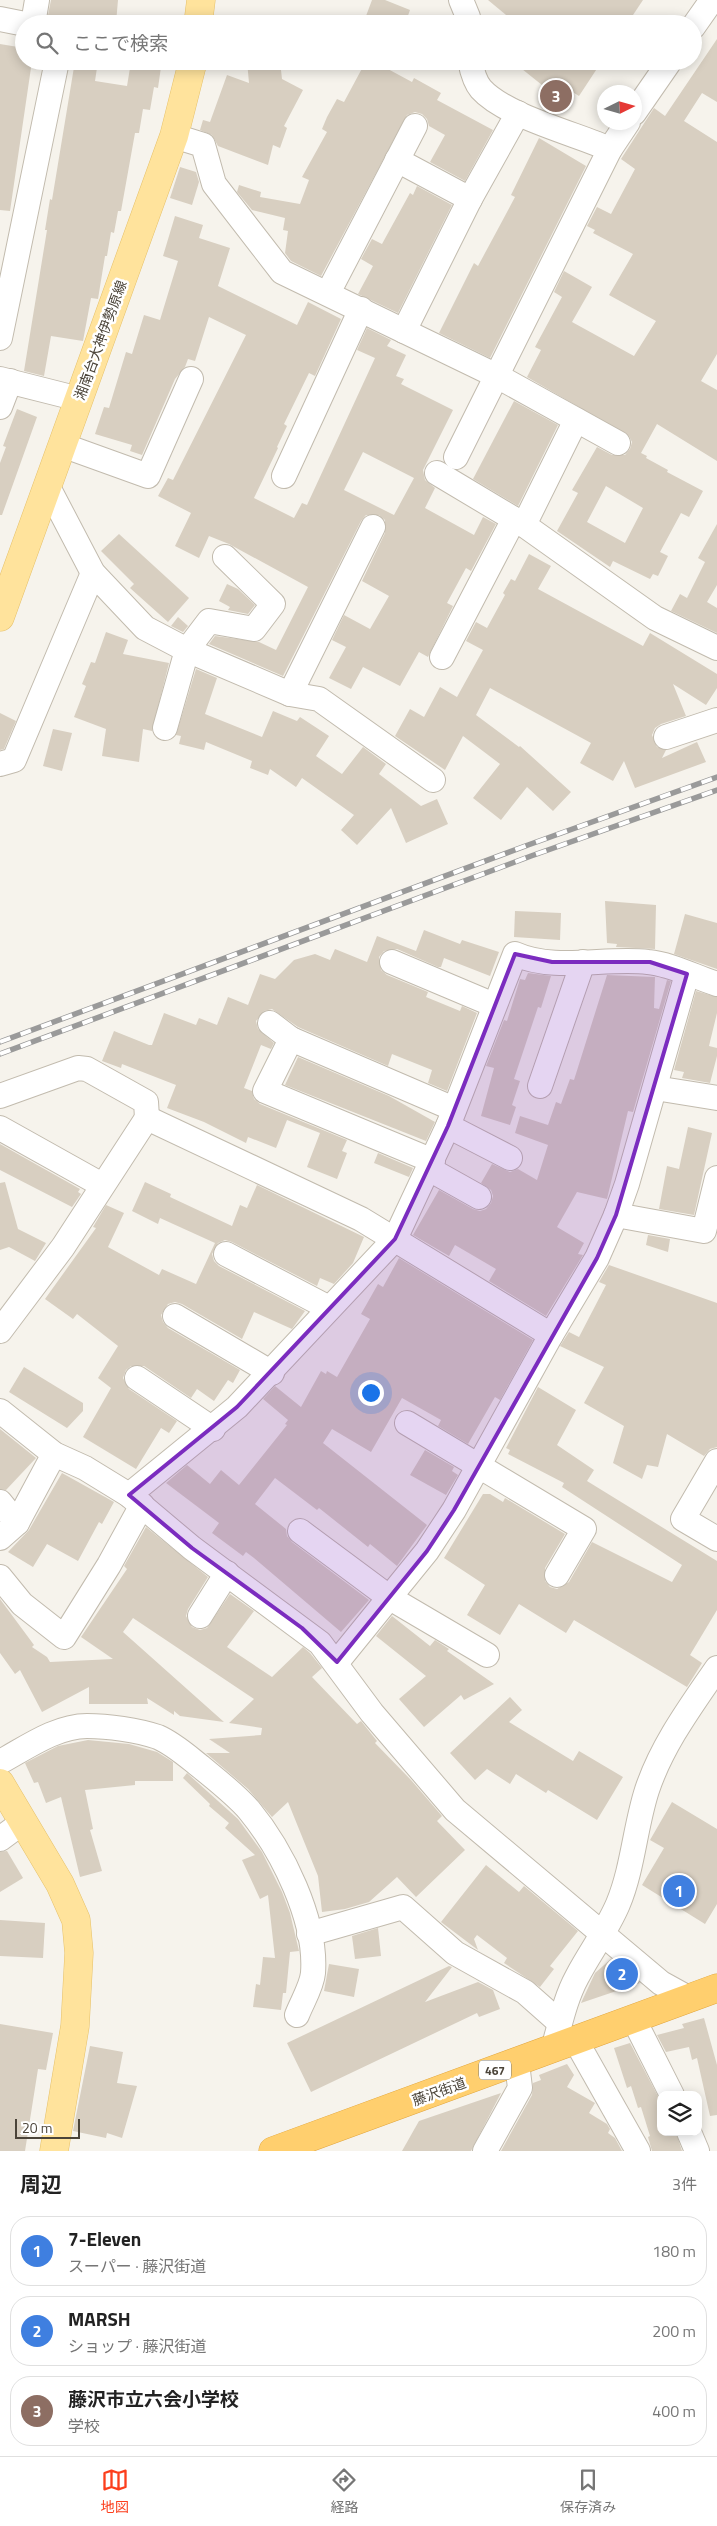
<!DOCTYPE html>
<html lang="ja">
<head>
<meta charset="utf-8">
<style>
  body { margin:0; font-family:"Titillium Web","Noto Sans JP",sans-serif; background:#f6f6f6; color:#222 }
  .controls { position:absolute; right:15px; bottom:15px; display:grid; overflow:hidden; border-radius:10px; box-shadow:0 2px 12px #0003 }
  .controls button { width:45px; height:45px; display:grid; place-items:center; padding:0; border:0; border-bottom:1px solid #e0e0e0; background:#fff; color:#222; font:25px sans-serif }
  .compass { position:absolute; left:597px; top:85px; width:45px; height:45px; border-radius:50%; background:#fff; box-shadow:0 2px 12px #0003; rotate:85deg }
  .scale { position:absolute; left:15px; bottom:12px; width:65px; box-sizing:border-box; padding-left:5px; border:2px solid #4b4439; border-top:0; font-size:14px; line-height:18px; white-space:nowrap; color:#4b4439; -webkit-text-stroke:4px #fff; paint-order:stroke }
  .you { position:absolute; left:370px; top:1392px; width:18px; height:18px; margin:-12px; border:4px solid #fff; border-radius:50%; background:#1a73e8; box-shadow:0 0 0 8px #1a73e833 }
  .badge { display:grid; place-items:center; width:32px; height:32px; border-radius:50%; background:#fc3f1d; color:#fff; font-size:16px; font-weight:700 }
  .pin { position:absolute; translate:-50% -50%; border:2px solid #fff; box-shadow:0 1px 5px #0006 }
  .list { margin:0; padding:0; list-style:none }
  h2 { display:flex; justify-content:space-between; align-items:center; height:65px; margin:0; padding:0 20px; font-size:21px }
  h2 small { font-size:16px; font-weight:400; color:#767676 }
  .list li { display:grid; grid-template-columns:32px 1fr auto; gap:15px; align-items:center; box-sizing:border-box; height:70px; margin:0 10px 10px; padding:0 10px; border:1px solid #e0e0e0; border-radius:20px }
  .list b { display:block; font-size:19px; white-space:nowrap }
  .list p { margin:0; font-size:16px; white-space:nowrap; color:#767676 }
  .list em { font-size:16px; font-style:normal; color:#767676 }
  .icon { flex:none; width:28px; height:28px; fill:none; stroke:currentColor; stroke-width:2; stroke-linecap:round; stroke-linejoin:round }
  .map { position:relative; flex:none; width:717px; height:2151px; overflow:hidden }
  .search { position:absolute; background:#fff; box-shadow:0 2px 12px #0003; left:15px; right:15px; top:15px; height:55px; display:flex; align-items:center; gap:12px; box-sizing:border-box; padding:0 18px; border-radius:28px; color:#767676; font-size:19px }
  .sheet { height:305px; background:#fff }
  nav { display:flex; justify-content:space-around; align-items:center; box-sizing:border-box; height:70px; border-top:1px solid #e0e0e0; background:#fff; font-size:14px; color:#767676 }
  nav a { display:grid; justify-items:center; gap:2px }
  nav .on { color:#fc3f1d }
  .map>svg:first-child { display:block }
</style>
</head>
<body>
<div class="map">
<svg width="717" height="2151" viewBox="0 0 717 2151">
  <rect width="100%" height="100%" fill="#f6f3ec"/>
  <g fill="#d8cfc1" fill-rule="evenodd">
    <path d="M51 0H118L116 23 48 15Z"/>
    <path d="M372 0H385L410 10 405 24H363Z"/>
    <path d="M488 0H643L627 24H517Z"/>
    <path d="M717 39V102L702 93 684 121 717 142V354L701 381 717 390V461L657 424 641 453 647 456 646 458 668 470 667 472 703 491 689 517 681 513 660 552 668 556 658 576 653 574 650 579 613 561 610 567 557 531 578 493 572 490 597 447 612 455H625L630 449 632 442 629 436 527 377 541 350 535 347 562 297 554 292 564 271 592 287 572 322 634 356 656 321 609 295 633 254 593 233 595 230 587 226 597 207 611 214 635 169 621 159 654 108 665 116ZM606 486 643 508 625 543 587 522Z"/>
    <path d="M0 44 24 48V61H32L10 211 0 210Z"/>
    <path d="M75 61H98L95 81 127 86 131 62 161 67 158 88 154 87 150 110 143 109 139 133H135L121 211H118L114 233 111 232 107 256H105L98 299 91 298 83 341 51 336 44 376 24 371 47 230H45L50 199 52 200Z"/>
    <path d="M247 61H280L282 79 303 90 284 126 287 128 280 148 273 145 268 165 218 146 212 135 200 130 203 120 210 122 227 75 249 83Z"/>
    <path d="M366 61H373L412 82 414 78 441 93 437 100 493 130 465 181 430 162 445 135 429 126 427 119 422 114 415 112 407 115 321 276 291 261 285 253 288 231 283 230 285 218 252 210 237 192 239 185 261 192 260 197 300 204 309 180 302 177 327 132 322 129 327 117 337 99 344 102Z"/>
    <path d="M512 61H602L579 96 571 91 564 92 542 85Z"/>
    <path d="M539 138 586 166 490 358 439 333 474 263 478 266 499 227 515 197 511 195Z"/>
    <path d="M180 167 196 172 199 182 192 205 170 198Z"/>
    <path d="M417 186 452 205 398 313 358 294 373 266 361 259 372 239 382 244 410 193 413 195Z"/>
    <path d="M175 216 203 225 199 238 230 248 218 286 297 325 308 302 341 319 315 376 309 373 284 424 287 426 277 447 278 448 254 498 294 518 302 503 307 505 375 358 357 350 367 328 391 340 387 346 406 355 396 376 404 379 401 384 453 410 423 470 425 480 435 488 425 508 474 535 483 517 496 524 471 571 466 568 447 603 453 606 428 657 419 652 400 686 363 667 351 689 329 678 346 647 332 640 344 615 370 629 389 596 362 581 385 533V520L379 515H366L361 521 283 676 209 644 215 636 259 642 276 650 308 587 229 544 209 536 199 558 175 546 191 513 158 496 168 478 173 480 246 335 209 317 195 361 188 359 185 367 175 379 142 455 130 451 132 445 95 434 104 407 109 408 126 352 132 354 144 315 160 320 178 261 163 256ZM363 452 414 478 394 515 344 490Z"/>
    <path d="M514 401 558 425 518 506 473 479Z"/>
    <path d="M17 409 37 417 2 515H0V463L6 447 3 446Z"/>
    <path d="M717 524V585L707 602 717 608V633L671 611 680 594 687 598 705 562 698 558Z"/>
    <path d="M119 534 189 598 168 622 130 588 134 584 101 551Z"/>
    <path d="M529 554 551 566 538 589 643 646 650 633 717 674V688L706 705 673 684 686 716 661 724 655 728 652 735 657 747 666 750 662 758 697 742 706 762 635 788 624 761 613 781 580 763 591 743 490 688 476 715 519 747 520 746 571 792 553 811 527 787 501 820 473 798 500 764 463 736 445 770 395 736 410 709 424 717 440 687 457 697 483 650 466 641 476 622 487 628 505 595 503 593 511 579 515 581Z"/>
    <path d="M227 584 238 589 255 605 248 614 228 610 230 607 219 601Z"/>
    <path d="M178 617 188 626 183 632 171 626Z"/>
    <path d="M106 632 128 640 123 654 169 663 152 731 143 729 139 762 102 756 106 729 74 717 86 686 82 684 91 662 95 663Z"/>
    <path d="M196 669 217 678 205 714 262 737 273 711 297 721 300 717 329 736 316 756 342 774 363 747 386 764 379 774 421 806 437 799 448 824 406 843 391 808 357 845 341 830 354 815 302 778 296 787 270 769 268 775 250 768 252 761 206 742 204 750 179 744 181 736 176 735Z"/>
    <path d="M0 713 16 721 4 749 0 750Z"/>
    <path d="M53 729 72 733 62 771 43 766Z"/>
    <path d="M605 901 656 905 655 949 616 947 617 944 607 943Z"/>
    <path d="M515 911 561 913 560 940 514 937Z"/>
    <path d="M685 914 717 923V969L674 954Z"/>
    <path d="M424 930 460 944 462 940 499 952 490 976 444 958 441 967H438L397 949 384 951 379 957 381 970 387 975 428 992 426 997 460 1011 462 1006 477 1013 447 1091 428 1083 432 1070 392 1054 388 1066 298 1027 272 1009 264 1011 256 1021 258 1029 274 1043 271 1049 261 1045 244 1088 252 1091 254 1099 260 1104 347 1140 342 1151 347 1153 337 1179 307 1167 320 1133 287 1120 276 1148 248 1137 246 1143 204 1122 167 1108 176 1085 122 1064 121 1068 102 1061 114 1031 149 1045H152L164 1013 196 1025 199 1018 217 1025 228 997 248 1005 260 974 275 979 294 960 315 954 330 960 335 949 367 962 377 936 416 951Z"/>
    <path d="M528 973 551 976 541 1008 538 1007 514 1079 520 1081 512 1105 516 1107 510 1125 481 1116 494 1068 486 1066 504 1020 507 1021 520 979 525 980Z"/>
    <path d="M607 975 655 977 654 1008 659 1009 667 980 671 981 633 1112 628 1111 607 1199 577 1192 557 1227 584 1243 578 1254 583 1255 546 1316 489 1281 496 1269 455 1245 449 1256 413 1235 439 1190 473 1209 480 1211 486 1209 491 1203 493 1196 491 1190 481 1183 492 1164 510 1172 518 1169 537 1180 548 1145 515 1133 520 1116 548 1125 556 1102 561 1104 570 1079 574 1080Z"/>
    <path d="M696 991 717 997V1013L709 1046 717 1048V1056L710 1083 682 1078 684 1072 674 1070Z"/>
    <path d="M298 1057 389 1096 435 1122 426 1141 285 1085Z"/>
    <path d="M688 1127 712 1133 694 1215 659 1209 667 1166 679 1169Z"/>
    <path d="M0 1144 80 1189 78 1192 81 1194 72 1207 0 1170Z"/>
    <path d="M378 1153 413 1168 409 1177 374 1163Z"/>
    <path d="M5 1182 18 1229 46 1243 35 1261 9 1247 0 1250V1183Z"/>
    <path d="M145 1182 171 1194 170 1197 232 1226 240 1205 247 1208 257 1185 364 1237 353 1263 334 1284 320 1278 317 1286 232 1242 225 1240 218 1243 212 1254 214 1261 219 1266 305 1311 292 1329 254 1312 242 1339 182 1304 175 1302 168 1304 161 1315 163 1322 168 1328 240 1370 233 1383 228 1380 214 1401 197 1389 191 1398 144 1366H131L126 1370 123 1378 129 1389 177 1421 169 1433 161 1428 136 1469 83 1437 111 1388 98 1378 118 1346 77 1314 73 1319 45 1299 96 1228 93 1227 106 1205 124 1213 108 1247 159 1275 162 1269 196 1284 215 1243 160 1218 158 1224 132 1211Z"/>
    <path d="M648 1235 670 1239 668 1252 646 1245Z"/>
    <path d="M399 1258 533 1340 500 1400 495 1397 468 1444 438 1426 441 1420 402 1398 371 1452 332 1429 323 1443 427 1525 397 1566 370 1544 368 1547 319 1508 317 1510 275 1478 255 1504 286 1529 287 1536 292 1542 369 1600 341 1632 254 1558 246 1552 243 1556 212 1533 219 1523 166 1483 187 1465 210 1484 221 1470 239 1485 287 1425 285 1424 288 1420 263 1399 275 1386 301 1407 321 1371 326 1374 327 1371 337 1377 370 1319 361 1314 378 1284 383 1287Z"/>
    <path d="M609 1265 717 1303V1447L710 1449 704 1456 667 1434 658 1467 647 1465 642 1479 613 1463 624 1426 584 1403 604 1367 560 1346 569 1332 579 1337 606 1285 599 1282Z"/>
    <path d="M24 1367 83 1403V1411L67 1428 9 1392Z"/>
    <path d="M538 1387 576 1410 557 1445 594 1470 587 1481 717 1561V1610L690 1655 702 1663 687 1687 574 1620 566 1633 519 1604 500 1635 467 1615 485 1585 444 1558 483 1494H490L503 1502 505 1498 565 1534 545 1568V1581L550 1587 557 1589 569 1582 592 1542 672 1582 682 1565 562 1487 564 1483 508 1454 510 1450 506 1448Z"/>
    <path d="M0 1429 36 1458 6 1490 0 1489Z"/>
    <path d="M425 1450 454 1467 452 1471 458 1475 446 1495 410 1475Z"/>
    <path d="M62 1473 114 1502 102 1524 99 1522 78 1561 47 1544 33 1567 8 1552 29 1530Z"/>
    <path d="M146 1527 208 1577 188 1609 186 1616 192 1627 200 1630 207 1628 230 1594 254 1611 227 1647 272 1677 303 1647 310 1653 322 1668 312 1677 357 1724 361 1721 377 1741 375 1743 411 1780 442 1816 437 1821 465 1850 416 1897 397 1877 369 1902 345 1909 322 1912 318 1876 288 1802 272 1817 248 1789 206 1753H230L209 1739 261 1735 262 1728 229 1723 254 1699 133 1618 123 1632 224 1722 180 1716 174 1711V1715L147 1698 148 1704H89V1687L42 1712 20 1670 15 1674 0 1653V1599L34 1645 32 1647 47 1657 50 1662 113 1659 81 1637 127 1569 124 1566Z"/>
    <path d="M392 1616 430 1646 435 1640 449 1649 447 1651 494 1684 464 1700 461 1695 424 1727 399 1699 426 1676 376 1636Z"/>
    <path d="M510 1697 522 1710 509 1722 573 1761 579 1751 623 1777 597 1820 548 1790 546 1793 516 1774 510 1784 487 1769 475 1780 450 1753Z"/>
    <path d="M88 1740 129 1744 157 1752 173 1762V1781H135V1785L85 1790 93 1829 90 1830 102 1871 80 1877 61 1797 46 1803 38 1782 34 1783 25 1763 58 1746Z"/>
    <path d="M187 1773 238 1819 262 1852 282 1892 290 1913 299 1951 290 1952 286 1993H283L281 2010 253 2007 256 1984 260 1985 263 1957 275 1958 268 1895 260 1899 242 1860 255 1855 225 1828 229 1823 209 1806 210 1804 183 1778Z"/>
    <path d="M672 1802 717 1829V1904L705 1924 642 1885 664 1848 650 1840Z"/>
    <path d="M7 1851 23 1878 0 1892V1852Z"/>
    <path d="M486 1865 519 1892 524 1886 578 1931 550 1966 554 1969 540 1987 504 1963 507 1958 477 1935 474 1939 478 1950 441 1922Z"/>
    <path d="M0 1920 45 1923 43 1958 0 1956Z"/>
    <path d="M378 1928 381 1956 355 1959 352 1936Z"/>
    <path d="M611 1959 640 1983 581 2003 595 1973Z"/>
    <path d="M329 1964 359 1969 354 1997 324 1991Z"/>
    <path d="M449 1966 452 1967 425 2002 478 1982 493 1990 500 2009 479 2017 477 2013 311 2092 287 2043Z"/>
    <path d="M704 2018 717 2065V2115L710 2116 697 2058 692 2060 689 2047 666 2052 657 2035 684 2028 682 2024Z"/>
    <path d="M0 2024 53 2033 46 2070 38 2069 25 2151H0Z"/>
    <path d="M630 2043 661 2102V2132H676L682 2151H652L648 2137 650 2136 641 2107 638 2108 631 2086 627 2088 614 2048Z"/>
    <path d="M90 2046 123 2052 117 2083 137 2086 122 2138 107 2133 106 2138 73 2131Z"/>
    <path d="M567 2064 574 2075 567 2087 595 2103 589 2113 607 2124 610 2129 608 2133 615 2138 622 2151H501L532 2095 533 2083 541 2080 539 2075Z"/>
    <path d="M501 2093 471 2151H402L419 2121Z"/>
  </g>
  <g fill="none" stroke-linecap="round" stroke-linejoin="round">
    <defs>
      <g id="minor">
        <path d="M461 0 468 17V24"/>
        <path d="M0 19 25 24"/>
        <path d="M33 24 37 0"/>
        <path d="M693 27 712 0"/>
        <path d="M470 61C472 71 475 82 481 89 505 116 576 134 610 149L628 122"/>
        <path d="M634 113 670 61"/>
        <path d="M174 136 203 145 214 184 282 272 497 376 618 443"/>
        <path d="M397 160 470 199"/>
        <path d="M328 293 415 126"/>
        <path d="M404 331 470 199 518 113"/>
        <path d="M0 338 57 61"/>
        <path d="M0 379 79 399"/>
        <path d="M0 407 10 381"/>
        <path d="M62 445 148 476 191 379"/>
        <path d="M456 457 610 149"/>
        <path d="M437 473 524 525 655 618 717 648"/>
        <path d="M284 476 361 309"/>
        <path d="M48 487 93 573 145 628 187 650 290 694 319 699 433 780"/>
        <path d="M524 525 576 420"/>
        <path d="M442 657 514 519"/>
        <path d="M290 694 373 527"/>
        <path d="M165 728 187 650 209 621 254 629 273 604 225 557"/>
        <path d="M666 737 717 720"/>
        <path d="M0 764 14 760 93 573"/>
        <path d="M392 962 494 1005"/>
        <path d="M270 1023 291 1039 454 1109"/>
        <path d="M291 1039 265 1091 433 1161"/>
        <path d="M540 1086 583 962"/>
        <path d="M655 1088 717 1098"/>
        <path d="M0 1096 78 1068 87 1069 146 1102 147 1118"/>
        <path d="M448 1126 510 1158"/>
        <path d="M0 1128 102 1185"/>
        <path d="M429 1169 479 1197"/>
        <path d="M616 1215 704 1231 717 1178"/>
        <path d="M226 1254 329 1308"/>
        <path d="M175 1316 272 1373"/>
        <path d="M0 1331 63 1247 147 1118 361 1219 551 1335"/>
        <path d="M137 1378 213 1429"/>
        <path d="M0 1411 54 1454 85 1468 129 1495 192 1548 320 1643 372 1713 455 1810 661 1983 690 1999"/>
        <path d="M407 1423 584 1529 557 1575"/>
        <path d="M717 1461 683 1519 717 1539"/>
        <path d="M129 1495 237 1407 395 1239 448 1126 515 954C555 972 605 957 648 962 671 964 695 977 717 984"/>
        <path d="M0 1502 17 1523"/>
        <path d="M300 1531 390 1598 487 1655"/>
        <path d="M0 1538 17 1523 54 1454"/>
        <path d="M0 1577 22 1604 64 1637 109 1565 142 1505"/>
        <path d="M200 1616 227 1573"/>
        <path d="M337 1662 427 1551 454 1510 551 1335 597 1258 616 1215 627 1184 687 974"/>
        <path d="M0 1762C26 1748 56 1726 87 1726 108 1726 137 1730 158 1737 174 1744 187 1756 201 1767 218 1781 235 1794 249 1810 282 1850 317 1920 313 1973 312 1986 302 2002 297 2015"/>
        <path d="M0 1839 23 1822"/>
        <path d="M309 1934 403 1907 455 1953 525 1992 560 2023"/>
        <path d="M633 2018 672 2095"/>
        <path d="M576 2041 638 2151"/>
        <path d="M553 2049C560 2025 565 1999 577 1977 590 1952 607 1930 618 1904 633 1868 635 1827 647 1790 662 1745 691 1706 717 1668"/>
        <path d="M689 2132 697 2151"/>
        <path d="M485 2151 520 2088 517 2063"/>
      </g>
      <g id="major">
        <path d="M198 24 201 0"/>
        <path d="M0 617 174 136 193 61"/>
        <path d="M0 1783 60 1884 76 1920 79 1953 75 2026 54 2151"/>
      </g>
      <path id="highway" d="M273 2151 717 1988"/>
    </defs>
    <use href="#minor" stroke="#c2bbae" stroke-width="26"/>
    <use href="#major" stroke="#e6c16a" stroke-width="29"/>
    <use href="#highway" stroke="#e0a43c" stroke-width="29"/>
    <use href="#minor" stroke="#fff" stroke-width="24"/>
    <use href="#major" stroke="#ffe39c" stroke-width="28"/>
    <use href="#highway" stroke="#ffcf6e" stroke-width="28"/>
    <defs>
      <g id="rail">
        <path d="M0 1042 528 845 717 777"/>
        <path d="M0 1054 531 856 717 790"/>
      </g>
    </defs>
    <use href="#rail" stroke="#9a9a9a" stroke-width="5.5"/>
    <use href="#rail" stroke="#fff" stroke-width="4" stroke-dasharray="11" stroke-linecap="butt"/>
  </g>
  <path fill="#7b2cbf" fill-opacity="0.2" stroke="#7b2cbf" stroke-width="4" stroke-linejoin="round" d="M515 954 552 962H650L687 974 616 1215 597 1258 454 1510 427 1551 337 1662 302 1628 192 1548 129 1495 237 1407 395 1239 448 1126Z"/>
  <g text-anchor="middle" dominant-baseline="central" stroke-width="5" stroke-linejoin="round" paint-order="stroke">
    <rect fill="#fff" stroke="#817c74" stroke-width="1" x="479" y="2060.5" width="32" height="19" rx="4"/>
    <g font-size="12" font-weight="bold" fill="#4b4439">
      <text x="495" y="2070">467</text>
    </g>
    <g font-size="14" fill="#4b4439" stroke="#fff">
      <text transform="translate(100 340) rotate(-70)">湘南台大神伊勢原線</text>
      <text transform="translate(439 2091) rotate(-20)">藤沢街道</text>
    </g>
  </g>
</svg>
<div class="controls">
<button><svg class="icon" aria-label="layers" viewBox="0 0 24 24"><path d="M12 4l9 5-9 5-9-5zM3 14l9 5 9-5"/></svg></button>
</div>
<svg class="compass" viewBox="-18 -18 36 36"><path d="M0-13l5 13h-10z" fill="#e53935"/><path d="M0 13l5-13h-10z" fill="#767676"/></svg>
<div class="scale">20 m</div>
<div class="you"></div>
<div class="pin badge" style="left:679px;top:1891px;background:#3f7fe0">1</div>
<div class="pin badge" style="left:622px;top:1974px;background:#3f7fe0">2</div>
<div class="pin badge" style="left:556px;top:96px;background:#8d6e63">3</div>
<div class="search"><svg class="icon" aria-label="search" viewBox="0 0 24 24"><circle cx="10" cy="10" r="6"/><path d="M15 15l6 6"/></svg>ここで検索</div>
</div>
<section class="sheet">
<h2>周辺<small>3件</small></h2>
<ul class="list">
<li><span class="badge" style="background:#3f7fe0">1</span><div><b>7-Eleven</b><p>スーパー · 藤沢街道</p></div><em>180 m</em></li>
<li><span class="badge" style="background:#3f7fe0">2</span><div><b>MARSH</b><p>ショップ · 藤沢街道</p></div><em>200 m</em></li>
<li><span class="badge" style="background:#8d6e63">3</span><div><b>藤沢市立六会小学校</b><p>学校</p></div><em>400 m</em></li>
</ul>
</section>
<nav>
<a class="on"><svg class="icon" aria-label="map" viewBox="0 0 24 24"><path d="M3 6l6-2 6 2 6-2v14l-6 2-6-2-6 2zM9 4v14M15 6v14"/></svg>地図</a>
<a><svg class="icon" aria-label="directions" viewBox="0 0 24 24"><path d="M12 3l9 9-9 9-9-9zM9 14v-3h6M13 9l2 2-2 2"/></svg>経路</a>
<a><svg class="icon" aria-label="saved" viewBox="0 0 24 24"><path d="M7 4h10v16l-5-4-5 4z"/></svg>保存済み</a>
</nav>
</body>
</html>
